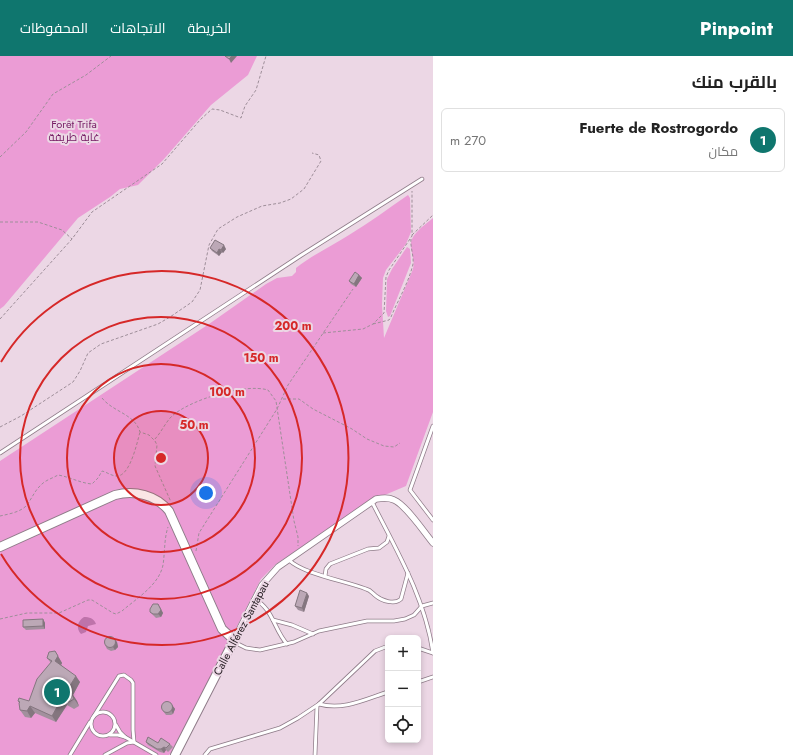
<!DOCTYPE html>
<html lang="ar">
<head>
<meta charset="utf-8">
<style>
  body { margin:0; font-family:Jost,Cairo,sans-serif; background:#f2f2f2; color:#222; direction:rtl }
  .controls { position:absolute; right:12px; bottom:12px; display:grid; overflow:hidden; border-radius:6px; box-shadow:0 2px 6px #0003 }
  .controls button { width:36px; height:36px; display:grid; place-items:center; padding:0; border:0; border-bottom:1px solid #e0e0e0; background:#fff; color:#222; font:20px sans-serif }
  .you { position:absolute; left:206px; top:437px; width:14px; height:14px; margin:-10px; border:3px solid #fff; border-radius:50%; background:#1a73e8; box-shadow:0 0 0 6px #1a73e833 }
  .badge { display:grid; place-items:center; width:26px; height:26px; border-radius:50%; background:#0f766e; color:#fff; font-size:13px; font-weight:700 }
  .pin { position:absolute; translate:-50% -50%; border:2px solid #fff; box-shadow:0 1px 4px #0006 }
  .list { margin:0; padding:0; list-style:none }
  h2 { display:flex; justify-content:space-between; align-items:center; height:52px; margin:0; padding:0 16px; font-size:17px }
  h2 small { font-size:13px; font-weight:400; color:#767676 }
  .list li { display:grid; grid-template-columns:26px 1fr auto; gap:12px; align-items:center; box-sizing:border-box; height:64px; margin:0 8px 8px; padding:0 8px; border:1px solid #e0e0e0; border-radius:6px }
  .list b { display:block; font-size:15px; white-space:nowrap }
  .list p { margin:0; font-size:13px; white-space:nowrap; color:#767676 }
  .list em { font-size:13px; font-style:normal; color:#767676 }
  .icon { flex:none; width:22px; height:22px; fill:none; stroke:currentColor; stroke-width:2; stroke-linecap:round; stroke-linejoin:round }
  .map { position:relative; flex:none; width:433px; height:699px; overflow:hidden; direction:ltr }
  header { display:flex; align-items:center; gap:24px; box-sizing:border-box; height:56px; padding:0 20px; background:#0f766e; color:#fff }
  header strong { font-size:19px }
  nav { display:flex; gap:22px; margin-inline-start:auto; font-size:14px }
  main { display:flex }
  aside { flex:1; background:#fff }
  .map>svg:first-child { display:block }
</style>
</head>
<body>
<header>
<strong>Pinpoint</strong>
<nav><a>الخريطة</a><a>الاتجاهات</a><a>المحفوظات</a></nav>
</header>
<main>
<aside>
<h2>بالقرب منك<small></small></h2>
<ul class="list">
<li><span class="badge">1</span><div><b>Fuerte de Rostrogordo</b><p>مكان</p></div><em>270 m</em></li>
</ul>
</aside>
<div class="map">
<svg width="433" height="699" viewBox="0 0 433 699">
  <rect width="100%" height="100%" fill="#ecd7e5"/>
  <g fill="#eb9cd5">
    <path d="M0 0H257L248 19 211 49 164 103 138 129 120 133 110 141 78 162 4 250 0 253Z"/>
    <path d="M408 139 410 142 411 176 406 188 386 214 383 222 382 249 384 282 413 213C415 204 411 197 411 188 411 178 426 168 433 162V356L406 430 373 444 276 508 261 523 176 691 169 699H0V405L209 268 266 228 277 222 292 220 296 216V212C312 199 332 190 349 179 369 167 389 152 408 139Z"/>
    <path d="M407 191 410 193 411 207 390 260 388 261 386 255 387 223 392 213Z"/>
  </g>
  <path fill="#be73aa" d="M84 561C89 561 94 562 96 568L88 570 86 576 81 578C76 573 77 565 84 561Z"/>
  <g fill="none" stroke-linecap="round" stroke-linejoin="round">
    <defs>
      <g id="lane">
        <path d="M433 370 410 434 433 464"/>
        <path d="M0 397 300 200 422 123"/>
        <path d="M372 446C397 495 425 542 433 597"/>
        <path d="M289 504C303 518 346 525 366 533 371 534 372 537 376 540 382 545 395 549 401 543L408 517"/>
        <path d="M325 520 326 513 330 508 368 493 379 492 387 486 389 480"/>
        <path d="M254 543C273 552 274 574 287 588"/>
        <path d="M273 564 292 569 313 578"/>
        <path d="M234 586 246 592 260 594 294 586 319 575 367 565H394L405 563 414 559 422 550 433 547"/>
        <path d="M418 592 433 597"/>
        <path d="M418 626 433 621"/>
        <path d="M319 648C343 655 366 643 388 636"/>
        <circle cx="103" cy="668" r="12"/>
        <path d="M94 660 119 620 124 619 131 624 133 627V674L134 686 127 687 105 699"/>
        <path d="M110 679H118L125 681 120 676 116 669"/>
        <path d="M125 681 156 699"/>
        <path d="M70 699 90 666"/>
        <path d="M205 699 210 693 280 672 298 662 319 648 375 595 388 590"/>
        <path d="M315 699 317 650"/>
      </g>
      <path id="street" d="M234 584 262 529 278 511 376 443C382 442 388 441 394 444 406 449 424 476 433 487"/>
      <path id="secondary" d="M0 491 115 439C135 434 156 439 169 455L222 573 234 584 175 699"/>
    </defs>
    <use href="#lane" stroke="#8f7c89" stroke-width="4.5"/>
    <use href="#street" stroke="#8f7c89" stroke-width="7"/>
    <use href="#secondary" stroke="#8f7c89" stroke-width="10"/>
    <g stroke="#9e8e99" stroke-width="1" stroke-dasharray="3 2" stroke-linecap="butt">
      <path d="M0 101 26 76 53 38 86 19 111 0"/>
      <path d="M0 166H38L62 174 72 183"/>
      <path d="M412 179 433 159"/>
      <path d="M0 263 72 183 92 156 162 108 200 64 212 53 220 54 241 62 245 50 256 34 266 0"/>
      <path d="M373 268 389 264 391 261C398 244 409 226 413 208 414 199 410 191 411 183"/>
      <path d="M323 277 363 273 373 268 384 257 386 221 389 214 412 180V135"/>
      <path d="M102 342C113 356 135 358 140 376L149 379 154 384C161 377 165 367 172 360 190 344 244 327 268 334L276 345 294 465 298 481V490"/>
      <path d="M283 343H299L313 353 352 373 367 383 384 390 394 391 400 387"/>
      <path d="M0 371 21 360 73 326 80 315 88 297 101 288 158 268 170 261 192 246 200 234 209 189 218 173 237 161 262 150 280 147 291 143 304 133 321 105 319 99 312 97"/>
      <path d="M155 385 157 389 155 410 171 446"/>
      <path d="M0 460C9 458 21 456 27 449 32 442 35 434 42 428 46 424 53 422 58 419 70 421 80 427 92 428L98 422 102 415C107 416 111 420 117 420 130 420 137 387 140 376"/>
      <path d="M196 495 199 477 277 353 288 329 353 233"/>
      <path d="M0 563 27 557H59L88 544H92L113 557 116 558 122 555C137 542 159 529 163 509 165 496 164 483 168 471"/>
    </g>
    <use href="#lane" stroke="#fff" stroke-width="3"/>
    <use href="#street" stroke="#fff" stroke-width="5.5"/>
    <use href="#secondary" stroke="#fff" stroke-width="8"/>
  </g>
  <g fill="#a2909d">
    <path d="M210 192 226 193 223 197 222 196 219 200 212 195Z"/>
    <path d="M359 219 362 222 356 231 351 228 349 225Z"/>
    <path d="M309 540 304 556 298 554 295 550Z"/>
    <path d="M160 551 163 557 161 561 156 562 150 556Z"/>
    <path d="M43 563 45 567V573L26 574 23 571Z"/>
    <path d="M117 586 118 591 115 594 111 595 107 593 105 589Z"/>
    <path d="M55 595 62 607 61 609 80 626 73 639 77 645 79 650 74 653 67 649 56 666 35 657 31 662 25 661 20 654 19 647 18 645H29L51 607 47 602Z"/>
    <path d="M172 649 175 653 173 658 171 659H166L163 655Z"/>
    <path d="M146 686 170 688 173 691 168 696 166 694 164 697 160 696 148 689Z"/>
  </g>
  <g fill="#84767f">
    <path d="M232 0H237L231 7 229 3Z"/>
    <path d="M224 189 226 193 223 197 221 194Z"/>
    <path d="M219 193 222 196 219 200 217 197Z"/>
    <path d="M359 219 362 222 356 231 354 228Z"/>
    <path d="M307 537 309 540 304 556 302 552Z"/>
    <path d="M158 548 163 557 161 561 158 558Z"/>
    <path d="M43 563 45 567V573L43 570Z"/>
    <path d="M115 583 117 586 118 591 115 594 113 591Z"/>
    <path d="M55 595 62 607 60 611 55 605Z"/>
    <path d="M76 620 80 626 73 639 77 645 79 650 74 643 66 636Z"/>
    <path d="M62 642 67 649 56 666 52 660Z"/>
    <path d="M170 646 175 653 173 658 171 654Z"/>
    <path d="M30 650 35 657 31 662 27 655Z"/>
    <path d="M164 691 166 694 164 697 161 693Z"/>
  </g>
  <g fill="#bca8b6" stroke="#84767f">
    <path d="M225 0H232L229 3Z"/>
    <path d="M215 184 224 189 221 194 219 193 217 197 210 192Z"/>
    <path d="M355 216 359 219 354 228 349 225Z"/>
    <path d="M300 534 307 537 302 552 295 550Z"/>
    <path d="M153 548H158L161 554 158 558H153L150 556V553Z"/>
    <path d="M43 563V570L23 571V564Z"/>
    <circle cx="110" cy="586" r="5.5"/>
    <path d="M55 595 58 600 55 605 76 620 66 636 72 638 74 643 69 646 62 642 52 660 30 650 27 655 20 654 19 647 20 646 18 645 19 642 29 645 37 623 52 605 47 602 49 596Z"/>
    <circle cx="167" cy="651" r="5.5"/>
    <path d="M148 681 158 687 161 682 170 688 166 692 164 691 161 693H157L146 686Z"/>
  </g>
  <circle cx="161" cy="402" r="47" fill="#d62828" fill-opacity=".12"/>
  <g fill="none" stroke="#d62828" stroke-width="2">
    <circle cx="161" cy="402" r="47"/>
    <circle cx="161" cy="402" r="94"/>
    <circle cx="161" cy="402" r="141"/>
    <path d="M1 306A187 187 0 1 1 1 498"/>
  </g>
  <g text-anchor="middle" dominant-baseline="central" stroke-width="4" stroke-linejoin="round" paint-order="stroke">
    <g font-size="11" fill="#751a63" stroke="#ecd7e5">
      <text x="74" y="68">Forêt Trifa<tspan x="74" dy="13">غابة طريفة</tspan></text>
    </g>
    <g font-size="11" fill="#241c21" stroke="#ecd7e5">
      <text transform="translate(241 572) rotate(-62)">Calle Alférez Santapau</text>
    </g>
  </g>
  <circle cx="161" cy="402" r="6" fill="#d62828" stroke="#ecd7e5" stroke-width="2"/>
  <g font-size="12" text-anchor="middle" font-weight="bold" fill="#d62828" stroke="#ecd7e5" stroke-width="4" stroke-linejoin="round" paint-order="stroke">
    <text x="293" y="274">200 m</text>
    <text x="261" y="306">150 m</text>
    <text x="227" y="340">100 m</text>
    <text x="194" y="373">50 m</text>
  </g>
</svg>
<div class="controls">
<button>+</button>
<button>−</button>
<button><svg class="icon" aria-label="locate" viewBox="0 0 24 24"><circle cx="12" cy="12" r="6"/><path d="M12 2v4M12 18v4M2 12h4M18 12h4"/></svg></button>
</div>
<div class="you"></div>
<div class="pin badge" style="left:57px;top:636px">1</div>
</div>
</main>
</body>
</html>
